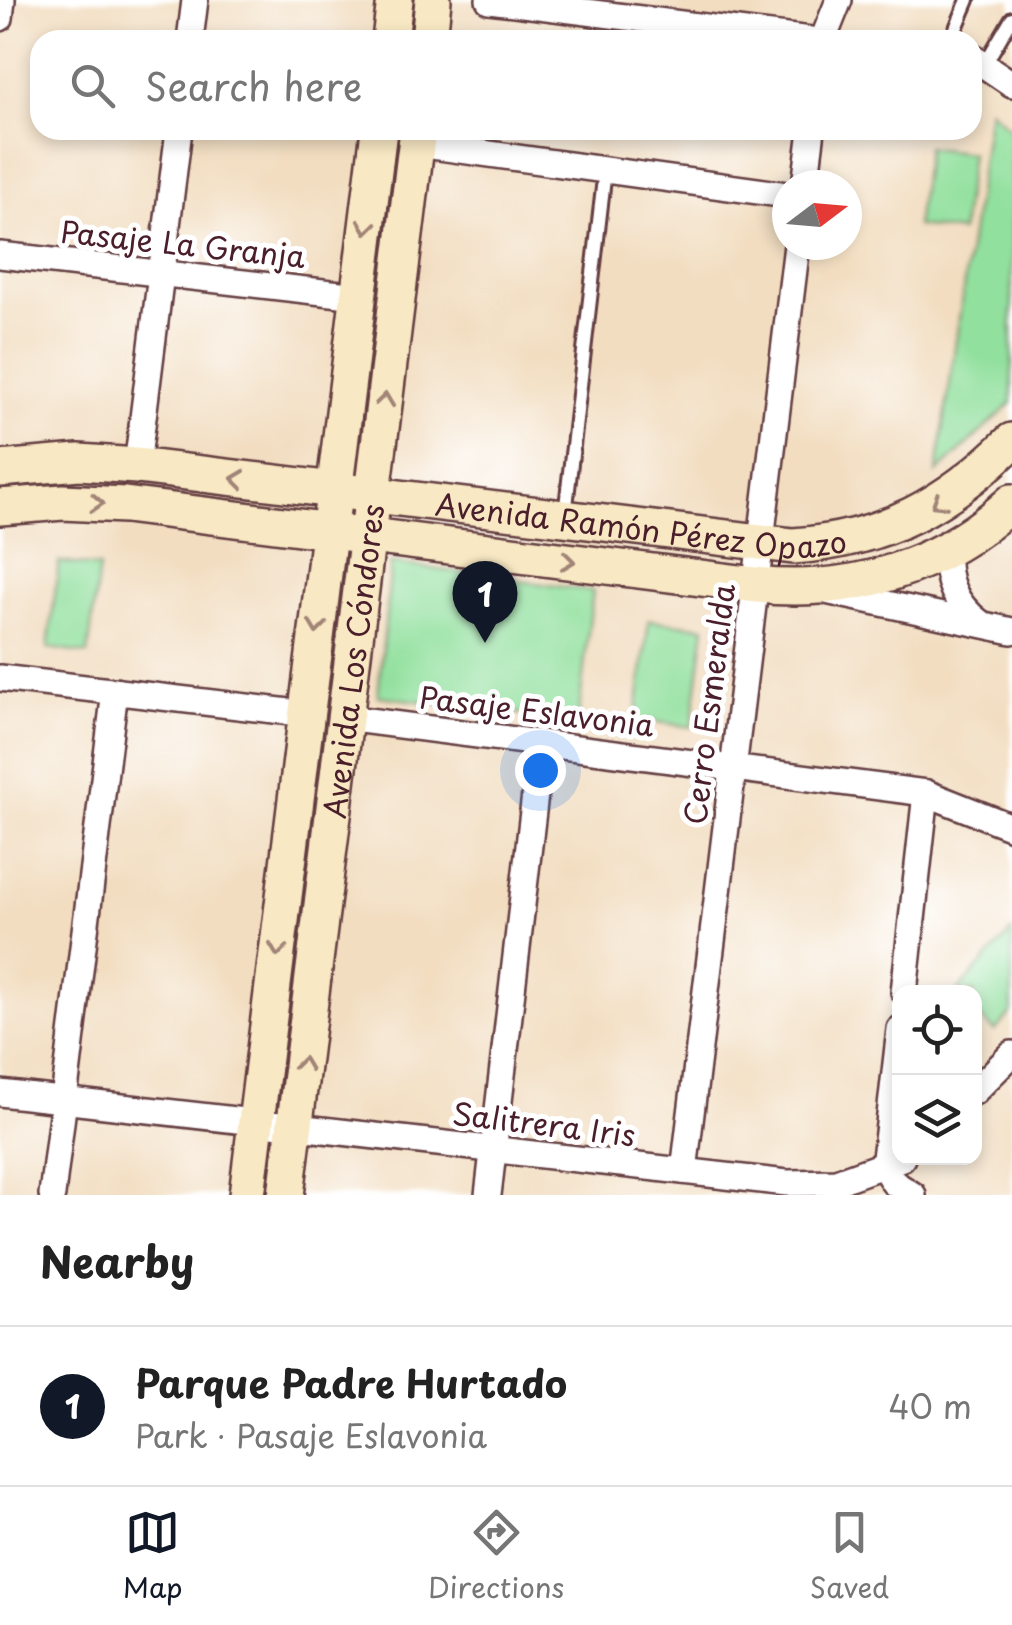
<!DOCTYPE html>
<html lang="en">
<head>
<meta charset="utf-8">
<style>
  body { margin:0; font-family:"Playpen Sans",sans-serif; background:#f6f6f6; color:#222 }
  .controls { position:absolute; right:30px; bottom:30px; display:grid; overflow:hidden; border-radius:20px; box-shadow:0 5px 15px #0003 }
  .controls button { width:90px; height:90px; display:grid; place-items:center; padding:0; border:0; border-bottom:2px solid #e0e0e0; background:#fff; color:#222; font:50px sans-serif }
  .compass { position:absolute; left:772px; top:170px; width:90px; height:90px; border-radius:50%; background:#fff; box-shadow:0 5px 15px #0003; rotate:74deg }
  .you { position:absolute; left:540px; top:770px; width:35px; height:35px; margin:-25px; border:8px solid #fff; border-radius:50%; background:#1a73e8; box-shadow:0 0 0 15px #1a73e833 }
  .badge { display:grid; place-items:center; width:65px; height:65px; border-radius:50%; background:#111827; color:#fff; font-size:32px; font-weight:700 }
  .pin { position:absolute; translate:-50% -82px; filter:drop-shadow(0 2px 5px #0008) }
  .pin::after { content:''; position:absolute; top:52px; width:35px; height:30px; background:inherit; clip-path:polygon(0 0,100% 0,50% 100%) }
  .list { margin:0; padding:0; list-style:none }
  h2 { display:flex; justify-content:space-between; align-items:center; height:130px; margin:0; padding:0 40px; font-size:42px }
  h2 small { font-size:32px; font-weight:400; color:#767676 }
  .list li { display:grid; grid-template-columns:65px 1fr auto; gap:30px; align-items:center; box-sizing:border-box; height:160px; padding:0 40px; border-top:2px solid #e0e0e0 }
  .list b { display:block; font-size:38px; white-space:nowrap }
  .list p { margin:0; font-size:32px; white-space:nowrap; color:#767676 }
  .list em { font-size:32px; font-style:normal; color:#767676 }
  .icon { flex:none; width:55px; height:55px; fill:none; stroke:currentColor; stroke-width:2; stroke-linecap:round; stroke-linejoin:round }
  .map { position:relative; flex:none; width:1012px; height:1195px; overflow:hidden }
  .search { position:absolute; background:#fff; box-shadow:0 5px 15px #0003; left:30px; right:30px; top:30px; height:110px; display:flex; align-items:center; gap:25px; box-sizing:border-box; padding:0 35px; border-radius:30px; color:#767676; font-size:38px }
  .sheet { height:290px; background:#fff }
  nav { display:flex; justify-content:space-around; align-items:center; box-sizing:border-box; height:140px; border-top:2px solid #e0e0e0; background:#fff; font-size:28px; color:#767676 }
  nav a { display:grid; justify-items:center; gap:5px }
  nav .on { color:#111827 }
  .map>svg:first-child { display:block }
</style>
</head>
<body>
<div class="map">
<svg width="1012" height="1195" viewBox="0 0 1012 1195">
  <rect width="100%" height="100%" fill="#fff"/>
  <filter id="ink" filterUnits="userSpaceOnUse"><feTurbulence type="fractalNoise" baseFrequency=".01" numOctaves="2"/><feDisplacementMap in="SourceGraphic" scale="20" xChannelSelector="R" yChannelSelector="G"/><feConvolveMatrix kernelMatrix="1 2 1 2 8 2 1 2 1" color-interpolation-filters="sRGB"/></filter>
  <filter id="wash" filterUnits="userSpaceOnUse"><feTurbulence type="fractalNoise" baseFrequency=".0048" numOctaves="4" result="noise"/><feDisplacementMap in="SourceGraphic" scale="40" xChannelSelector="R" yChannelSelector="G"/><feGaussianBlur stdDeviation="2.25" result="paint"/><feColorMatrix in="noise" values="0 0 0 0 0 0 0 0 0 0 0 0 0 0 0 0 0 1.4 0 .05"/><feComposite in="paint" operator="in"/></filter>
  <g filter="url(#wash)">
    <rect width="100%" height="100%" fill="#f2ddc0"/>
    <g fill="#92e09e" stroke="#6e8064" stroke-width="2.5">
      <path d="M989 109 1012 131V403L937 473Z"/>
      <path d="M927 147 971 153 961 232 916 226Z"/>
      <path d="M59 562 99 567 88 654 48 648Z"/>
      <path d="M391 563 593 591 578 721 378 696Z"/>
      <path d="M649 620 705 627 692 727 636 719Z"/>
      <path d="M1012 931V1012L995 1031 975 1013 974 992H957Z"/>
    </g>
  </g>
  <g filter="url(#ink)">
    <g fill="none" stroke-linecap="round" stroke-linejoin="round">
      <defs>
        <g id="lane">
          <path d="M951 40 968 0"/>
          <path d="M986 62 1012 18"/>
          <path d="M565 515 605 170"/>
        </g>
        <g id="street">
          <path d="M489 0 811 40"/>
          <path d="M0 18 2 0"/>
          <path d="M190 40 195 0"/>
          <path d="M823 40 839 0"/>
          <path d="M972 57 1012 84"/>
          <path d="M417 144 787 195"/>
          <path d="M805 185 812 130"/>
          <path d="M0 255 358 296"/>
          <path d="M137 466 179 130"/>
          <path d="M947 550C945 581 955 604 980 623"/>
          <path d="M826 591 1012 631"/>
          <path d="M0 678 307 714"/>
          <path d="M345 718 926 793 1012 827"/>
          <path d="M904 992 926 793"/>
          <path d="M900 1029 884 1167 894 1183 913 1195"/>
          <path d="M974 1092 1012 1054"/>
          <path d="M0 1093 787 1183 836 1182 902 1158"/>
          <path d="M684 1171 797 245"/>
          <path d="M52 1195 115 691"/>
          <path d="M488 1195 541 743"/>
        </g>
        <g id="secondary">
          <path d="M390 40 395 0"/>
          <path d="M429 40 433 0"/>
          <path id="s1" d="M0 469 79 462 137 466 793 546C884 540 948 504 1012 441"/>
          <path d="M0 507 63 502 125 505 756 585C851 595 941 568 1012 502"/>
          <path d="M247 1195 379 130"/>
          <path id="s2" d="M286 1195 418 130"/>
        </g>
      </defs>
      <use href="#lane" stroke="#633c41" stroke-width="18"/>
      <use href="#street" stroke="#633c41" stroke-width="30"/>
      <use href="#secondary" stroke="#633c41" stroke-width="40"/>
      <use href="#lane" stroke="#fff" stroke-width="12"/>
      <use href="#street" stroke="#fff" stroke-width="25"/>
      <use href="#secondary" stroke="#f8e8c3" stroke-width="35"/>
    </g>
    <defs><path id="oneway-chevron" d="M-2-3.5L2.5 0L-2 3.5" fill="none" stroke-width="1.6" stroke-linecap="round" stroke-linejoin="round" transform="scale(2.5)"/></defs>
    <g stroke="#a18477">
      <use href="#oneway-chevron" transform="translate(367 227) rotate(97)"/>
      <use href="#oneway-chevron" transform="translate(385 400) rotate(-83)"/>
      <use href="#oneway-chevron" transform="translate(238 479) rotate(-173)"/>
      <use href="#oneway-chevron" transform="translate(97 503) rotate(3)"/>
      <use href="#oneway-chevron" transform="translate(938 503) rotate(148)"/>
      <use href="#oneway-chevron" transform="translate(568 561) rotate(7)"/>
      <use href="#oneway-chevron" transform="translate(317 627) rotate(97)"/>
      <use href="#oneway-chevron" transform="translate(278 950) rotate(97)"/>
      <use href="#oneway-chevron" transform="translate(303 1064) rotate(-83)"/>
    </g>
  </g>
  <g text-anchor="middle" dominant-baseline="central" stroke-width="10" stroke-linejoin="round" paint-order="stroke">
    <g font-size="30" fill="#4a1f2b" stroke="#fff">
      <text transform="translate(183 243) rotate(6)">Pasaje La Granja</text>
      <text stroke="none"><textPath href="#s1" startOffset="645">Avenida Ramón Pérez Opazo</textPath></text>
      <text stroke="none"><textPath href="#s2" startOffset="538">Avenida Los Cóndores</textPath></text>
      <text transform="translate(708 704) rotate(-83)">Cerro Esmeralda</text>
      <text transform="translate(537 710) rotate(7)">Pasaje Eslavonia</text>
      <text transform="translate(544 1123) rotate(7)">Salitrera Iris</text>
    </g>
  </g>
</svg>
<div class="controls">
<button><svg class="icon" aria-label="locate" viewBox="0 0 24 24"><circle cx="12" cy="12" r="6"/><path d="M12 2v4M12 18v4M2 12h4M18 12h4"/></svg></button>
<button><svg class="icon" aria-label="layers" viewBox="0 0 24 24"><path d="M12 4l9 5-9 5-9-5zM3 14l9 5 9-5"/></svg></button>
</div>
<svg class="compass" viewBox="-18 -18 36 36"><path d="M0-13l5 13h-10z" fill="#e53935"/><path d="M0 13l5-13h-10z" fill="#767676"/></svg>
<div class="you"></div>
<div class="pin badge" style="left:485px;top:643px">1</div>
<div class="search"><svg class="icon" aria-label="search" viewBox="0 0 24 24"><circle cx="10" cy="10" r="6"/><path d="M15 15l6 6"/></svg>Search here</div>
</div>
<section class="sheet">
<h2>Nearby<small></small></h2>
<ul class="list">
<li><span class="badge">1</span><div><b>Parque Padre Hurtado</b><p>Park · Pasaje Eslavonia</p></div><em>40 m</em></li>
</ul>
</section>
<nav>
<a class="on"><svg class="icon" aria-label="map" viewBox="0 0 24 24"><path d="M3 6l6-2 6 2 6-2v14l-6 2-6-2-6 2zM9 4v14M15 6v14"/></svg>Map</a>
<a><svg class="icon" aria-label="directions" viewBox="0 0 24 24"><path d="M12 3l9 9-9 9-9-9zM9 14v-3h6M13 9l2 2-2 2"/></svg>Directions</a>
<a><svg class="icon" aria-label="saved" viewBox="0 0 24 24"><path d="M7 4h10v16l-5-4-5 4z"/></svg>Saved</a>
</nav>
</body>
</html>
